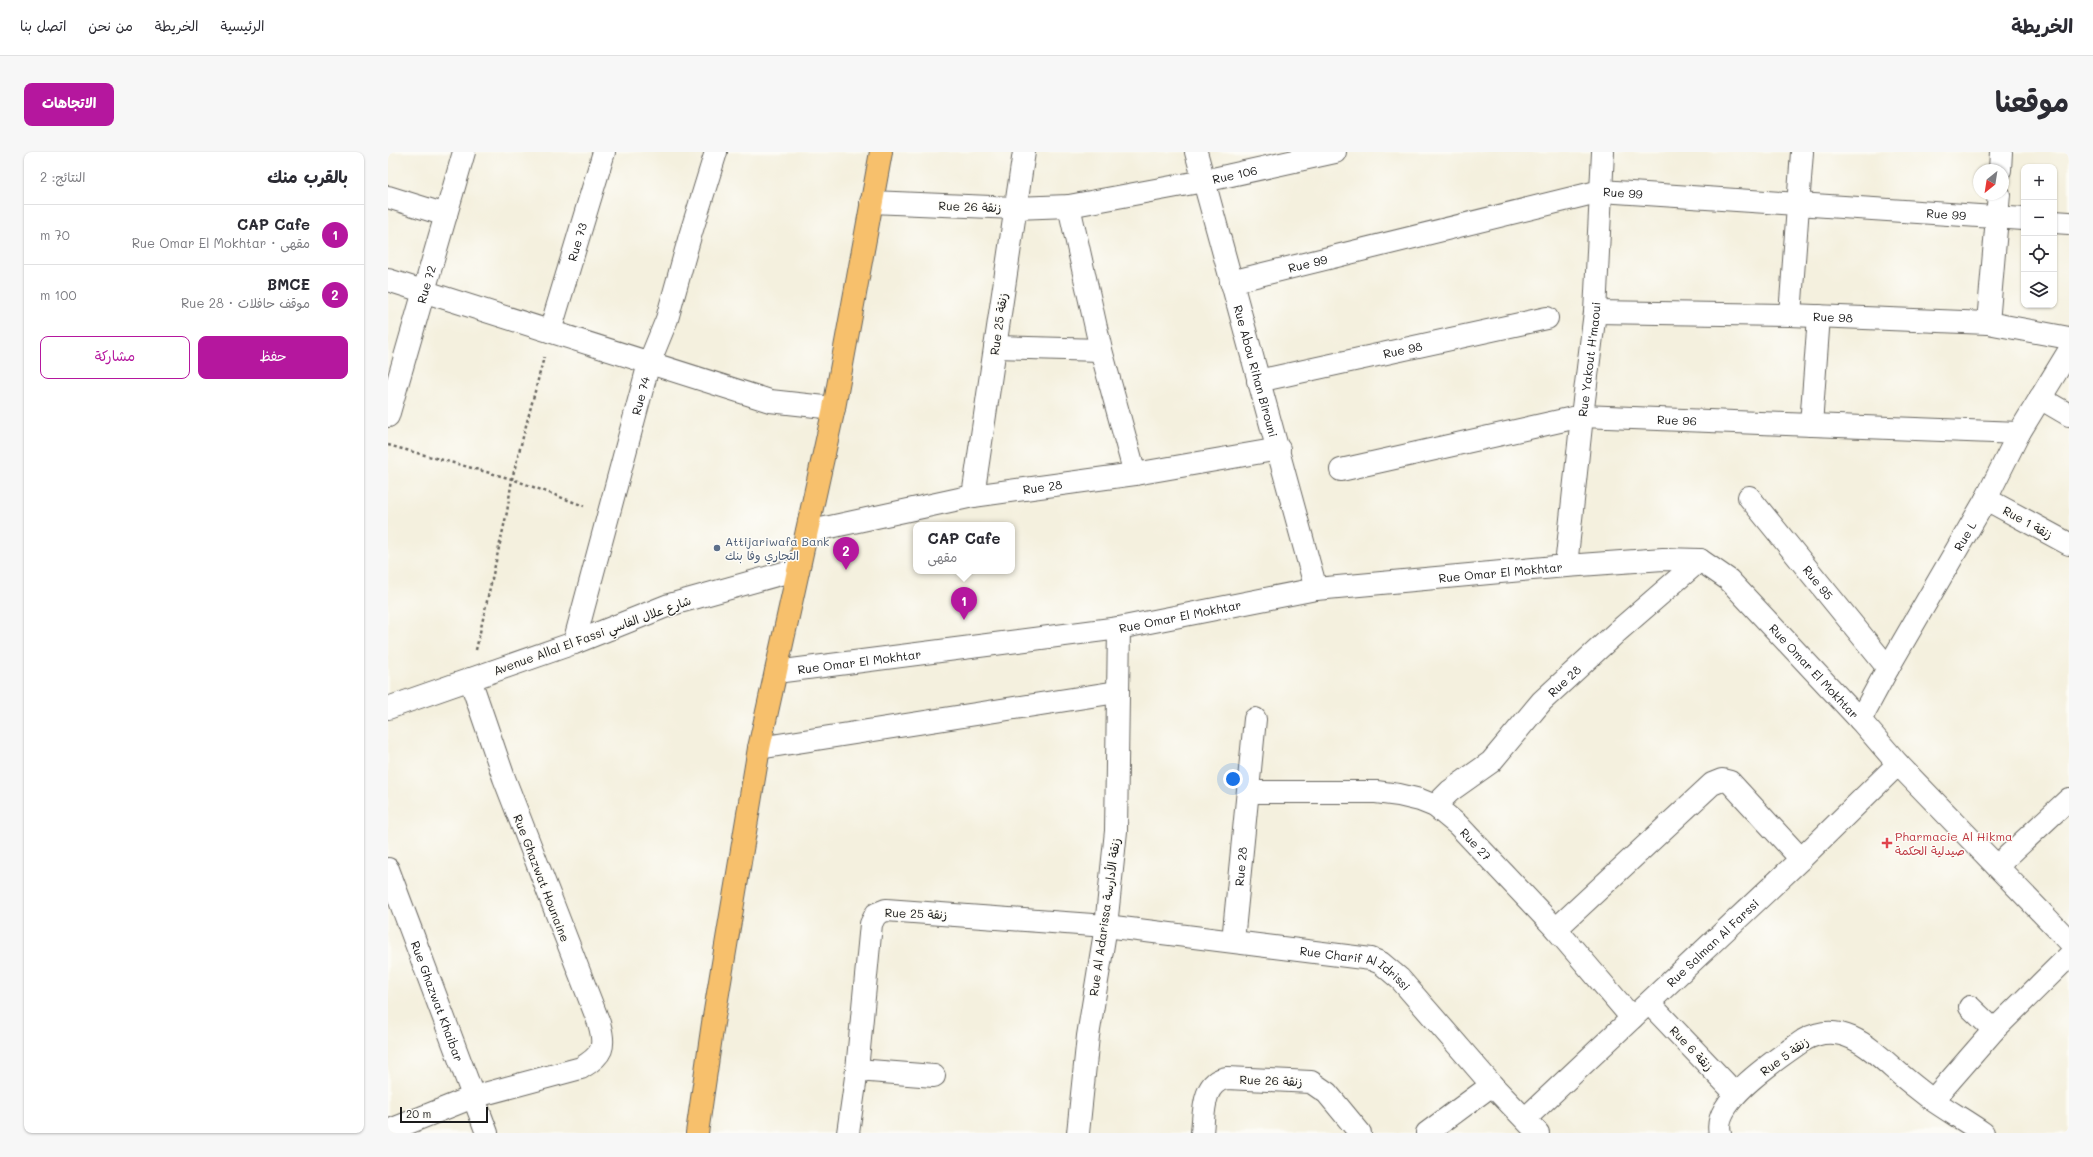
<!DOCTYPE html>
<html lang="ar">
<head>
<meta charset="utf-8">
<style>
  body { margin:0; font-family:Mali,"Playpen Sans Arabic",sans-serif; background:#f7f7f7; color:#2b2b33; direction:rtl }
  .controls { position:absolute; right:12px; top:12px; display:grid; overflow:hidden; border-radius:8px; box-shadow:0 1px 3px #0004 }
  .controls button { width:36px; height:36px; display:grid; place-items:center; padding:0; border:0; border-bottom:1px solid #e1e1e2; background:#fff; color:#2b2b33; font:20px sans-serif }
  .compass { position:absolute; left:1585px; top:12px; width:36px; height:36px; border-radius:50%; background:#fff; box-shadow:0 1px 3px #0004; rotate:210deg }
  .scale { position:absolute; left:12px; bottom:10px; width:88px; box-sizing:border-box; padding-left:4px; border:2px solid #1c1c1c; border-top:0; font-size:11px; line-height:14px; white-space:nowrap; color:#1c1c1c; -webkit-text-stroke:3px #fdfcf7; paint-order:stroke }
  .you { position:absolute; left:845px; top:627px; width:14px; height:14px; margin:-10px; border:3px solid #fff; border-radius:50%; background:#1a73e8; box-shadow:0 0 0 6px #1a73e833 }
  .badge { display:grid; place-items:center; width:26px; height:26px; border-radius:50%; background:#b5179e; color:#fff; font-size:13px; font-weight:700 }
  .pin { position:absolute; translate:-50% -33px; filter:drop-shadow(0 1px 2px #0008) }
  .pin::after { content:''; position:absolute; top:21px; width:14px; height:12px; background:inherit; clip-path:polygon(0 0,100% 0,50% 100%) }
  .popup { position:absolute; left:525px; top:370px; width:102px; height:52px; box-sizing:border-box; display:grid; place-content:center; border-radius:8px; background:#fff; filter:drop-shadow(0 1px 3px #0005); font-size:13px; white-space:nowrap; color:#7c7c81 }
  .popup b { font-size:15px; color:#2b2b33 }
  .popup::after { content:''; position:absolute; left:50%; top:100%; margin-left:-8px; border:8px solid transparent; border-top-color:#fff }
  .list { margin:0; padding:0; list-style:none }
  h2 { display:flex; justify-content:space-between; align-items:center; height:52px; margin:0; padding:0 16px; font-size:17px }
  h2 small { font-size:13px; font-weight:400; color:#7c7c81 }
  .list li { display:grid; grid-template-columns:26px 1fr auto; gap:12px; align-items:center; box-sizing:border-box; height:60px; padding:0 16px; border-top:1px solid #e1e1e2 }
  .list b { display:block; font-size:15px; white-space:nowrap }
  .list p { margin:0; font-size:13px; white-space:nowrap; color:#7c7c81 }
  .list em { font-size:13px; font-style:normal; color:#7c7c81 }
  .actions { display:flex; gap:8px; padding:12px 16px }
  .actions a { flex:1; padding:9px 0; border:1px solid #b5179e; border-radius:8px; text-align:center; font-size:14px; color:#b5179e }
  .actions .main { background:#b5179e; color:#fff }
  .icon { flex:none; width:22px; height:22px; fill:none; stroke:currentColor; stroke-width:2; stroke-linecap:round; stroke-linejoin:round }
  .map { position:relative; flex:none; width:1681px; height:981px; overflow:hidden; direction:ltr; border-radius:8px }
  header { display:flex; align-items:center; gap:24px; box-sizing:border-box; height:56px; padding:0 20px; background:#fff; border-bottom:1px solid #e1e1e2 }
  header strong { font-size:19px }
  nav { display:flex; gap:22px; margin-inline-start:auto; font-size:14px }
  .intro { display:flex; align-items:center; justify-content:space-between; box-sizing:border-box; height:96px; padding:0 24px }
  h1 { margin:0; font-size:28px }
  .button { padding:10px 18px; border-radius:8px; background:#b5179e; color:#fff; font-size:14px; font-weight:700 }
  main { display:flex; gap:24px; padding:0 24px }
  aside { flex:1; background:#fff; border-radius:8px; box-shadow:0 1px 3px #0004 }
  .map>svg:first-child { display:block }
</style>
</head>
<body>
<header>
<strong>الخريطة</strong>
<nav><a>الرئيسية</a><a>الخريطة</a><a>من نحن</a><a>اتصل بنا</a></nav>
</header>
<div class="intro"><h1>موقعنا</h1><a class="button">الاتجاهات</a></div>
<main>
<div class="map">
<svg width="1681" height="981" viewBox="0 0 1681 981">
  <rect width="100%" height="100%" fill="#fdfcf7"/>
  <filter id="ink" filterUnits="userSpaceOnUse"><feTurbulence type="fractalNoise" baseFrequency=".025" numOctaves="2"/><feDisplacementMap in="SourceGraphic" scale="8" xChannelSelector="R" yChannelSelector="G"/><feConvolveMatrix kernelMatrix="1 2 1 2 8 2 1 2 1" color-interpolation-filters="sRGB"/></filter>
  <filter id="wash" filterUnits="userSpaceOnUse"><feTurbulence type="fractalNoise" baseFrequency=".012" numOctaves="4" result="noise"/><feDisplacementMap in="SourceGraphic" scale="16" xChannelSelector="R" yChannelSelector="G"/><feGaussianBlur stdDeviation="0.9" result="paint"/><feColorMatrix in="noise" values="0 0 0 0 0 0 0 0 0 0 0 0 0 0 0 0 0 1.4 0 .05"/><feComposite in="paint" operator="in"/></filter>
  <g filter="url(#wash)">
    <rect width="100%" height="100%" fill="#f4f0de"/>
  </g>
  <g filter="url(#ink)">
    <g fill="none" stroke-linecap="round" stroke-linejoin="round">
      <defs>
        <g id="minor">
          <path id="s1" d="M808 0 928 437"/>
          <path d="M1612 18 1613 0"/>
          <path d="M0 45 58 63"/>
          <path id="s2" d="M483 50 627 56 681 54 816 29 947 0"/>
          <path d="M681 54 713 198 747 322"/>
          <path d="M1666 70 1681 71"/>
          <path d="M0 128 382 249 446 256"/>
          <path id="s3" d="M843 130 1213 39 1636 67"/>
          <path id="s4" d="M1207 160 1402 163 1600 171 1681 186"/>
          <path d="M1402 163 1414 0"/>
          <path d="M1600 171 1611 42"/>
          <path id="s5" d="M162 179 216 0"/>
          <path d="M607 195 713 198"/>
          <path id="s6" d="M870 229 1159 166"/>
          <path d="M1652 246 1681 263"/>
          <path id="s7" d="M0 264 76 0"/>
          <path d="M1423 273 1431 164"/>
          <path id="s8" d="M953 318 1194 264 1631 281"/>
          <path d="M585 344 636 0"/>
          <path id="s9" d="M1361 345 1500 516"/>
          <path d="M1598 347 1681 392"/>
          <path id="s10" d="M419 380 585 344 747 322 891 297"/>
          <path id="s11" d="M1178 414 1194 264 1207 160 1215 0"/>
          <path id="s12" d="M186 491 261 211 279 167 302 84 328 0"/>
          <path id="s13" d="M388 520 731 476 928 437 1178 414 1275 407 1312 408 1341 428 1472 568 1510 612 1681 789"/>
          <path d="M0 556 186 491 281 453 410 417"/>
          <path id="s14" d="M1472 568 1500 516 1598 347 1631 281 1681 199"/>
          <path d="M371 596 729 540"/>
          <path id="s15" d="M861 640H988L1011 643 1032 648 1047 654 1070 673 1168 777 1244 866"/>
          <path id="s16" d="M1047 654 1062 639 1103 610 1154 549 1230 479 1312 408"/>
          <path d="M1609 714 1681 647"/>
          <path id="s17" d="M0 717 99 981"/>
          <path d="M1168 777 1324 632 1334 628 1342 630 1413 707"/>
          <path id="s18" d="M845 789 867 567"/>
          <path d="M1261 851 1347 941"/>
          <path d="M1582 855 1606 878"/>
          <path d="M469 918 546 924"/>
          <path d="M1545 948 1606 878 1681 804"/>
          <path id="s19" d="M1138 966 1413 707 1510 612"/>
          <path d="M0 979 85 945 193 916C215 903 218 895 211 871L116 626 82 527"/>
          <path id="s20" d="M460 981 469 918 483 772 488 762 498 758 718 774 983 807 993 811 1012 827 1104 933 1150 981"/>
          <path d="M690 981 700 884 718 774 728 679 731 476"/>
          <path d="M814 981C816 962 814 929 839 926L923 930 939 941 972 981"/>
          <path d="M1039 981 1104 933"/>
          <path d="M1332 981C1323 949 1392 905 1416 888 1451 868 1479 893 1505 916 1517 927 1530 937 1543 947 1560 959 1578 969 1595 981"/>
        </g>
        <path id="major" d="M309 981 325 871 371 596 446 256 493 0"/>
      </defs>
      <use href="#minor" stroke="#686660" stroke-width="24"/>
      <use href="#major" stroke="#686660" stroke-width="24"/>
      <g stroke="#686660" stroke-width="2.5" stroke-dasharray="3 3" stroke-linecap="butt">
        <path d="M0 293 124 327 196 354"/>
        <path d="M88 498 119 360 124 327 156 205"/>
      </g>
      <use href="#minor" stroke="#fff" stroke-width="22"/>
      <use href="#major" stroke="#f7c06c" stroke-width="22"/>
    </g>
  </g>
  <circle fill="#5c6f8a" stroke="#fdfcf7" stroke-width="1.5" cx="329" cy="396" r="4"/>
  <path fill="#e0444e" stroke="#fdfcf7" stroke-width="1.5" d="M1497 685h4v4h4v4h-4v4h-4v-4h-4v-4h4z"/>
  <g text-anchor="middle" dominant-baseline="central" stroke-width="3" stroke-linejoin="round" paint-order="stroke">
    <g font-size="12" fill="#1c1c1c" stroke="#fdfcf7">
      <text stroke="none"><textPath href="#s2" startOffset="367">Rue 106</textPath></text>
      <text stroke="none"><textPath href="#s3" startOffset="403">Rue 99</textPath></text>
      <text transform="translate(582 54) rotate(2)">Rue 26 زنقة</text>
      <text stroke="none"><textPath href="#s3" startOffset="727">Rue 99</textPath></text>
      <text stroke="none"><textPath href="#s5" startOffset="93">Rue 73</textPath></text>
      <text stroke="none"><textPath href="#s3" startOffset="79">Rue 99</textPath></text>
      <text stroke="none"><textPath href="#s7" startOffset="137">Rue 72</textPath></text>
      <text stroke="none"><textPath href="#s4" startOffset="238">Rue 98</textPath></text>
      <text transform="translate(610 172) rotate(-82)">Rue 25 زنقة</text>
      <text stroke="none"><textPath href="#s6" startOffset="148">Rue 98</textPath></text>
      <text stroke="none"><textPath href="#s11" startOffset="208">Rue Yakout H'maoui</textPath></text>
      <text stroke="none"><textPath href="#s1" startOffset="227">Rue Abou Rihan Birouni</textPath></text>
      <text stroke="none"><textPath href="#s12" startOffset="256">Rue 74</textPath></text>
      <text stroke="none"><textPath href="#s8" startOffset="342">Rue 96</textPath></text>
      <text stroke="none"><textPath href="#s10" startOffset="240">Rue 28</textPath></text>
      <text transform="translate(1640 370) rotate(29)">Rue 1 زنقة</text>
      <text stroke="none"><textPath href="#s14" startOffset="212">Rue L</textPath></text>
      <text stroke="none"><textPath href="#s13" startOffset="732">Rue Omar El Mokhtar</textPath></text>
      <text stroke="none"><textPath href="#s9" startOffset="110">Rue 95</textPath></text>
      <text stroke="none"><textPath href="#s13" startOffset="408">Rue Omar El Mokhtar</textPath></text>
      <text transform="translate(204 483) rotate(-20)">Avenue Allal El Fassi شارع علال الفاسي</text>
      <text stroke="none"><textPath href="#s13" startOffset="84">Rue Omar El Mokhtar</textPath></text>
      <text stroke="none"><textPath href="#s13" startOffset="1092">Rue Omar El Mokhtar</textPath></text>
      <text stroke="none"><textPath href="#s16" startOffset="181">Rue 28</textPath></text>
      <text stroke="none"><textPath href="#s15" startOffset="244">Rue 27</textPath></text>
      <text stroke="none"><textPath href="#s18" startOffset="75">Rue 28</textPath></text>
      <text transform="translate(154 726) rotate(69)">Rue Ghazwat Hounaine</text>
      <text transform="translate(528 761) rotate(2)">Rue 25 زنقة</text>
      <text transform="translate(716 765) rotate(-82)">Rue Al Adarissa زنقة الأدارسة</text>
      <text stroke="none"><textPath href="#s19" startOffset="256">Rue Salman Al Farssi</textPath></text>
      <text stroke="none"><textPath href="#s20" startOffset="708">Rue Charif Al Idrissi</textPath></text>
      <text stroke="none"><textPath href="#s17" startOffset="141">Rue Ghazwat Khaibar</textPath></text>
      <text transform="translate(1304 896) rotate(46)">Rue 6 زنقة</text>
      <text transform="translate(1396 904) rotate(-36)">Rue 5 زنقة</text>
      <text transform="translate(883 928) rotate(2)">Rue 26 زنقة</text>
    </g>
    <g font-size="12" fill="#4e5e75" stroke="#fdfcf7" text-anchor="start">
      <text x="337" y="389">Attijariwafa Bank<tspan x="337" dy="14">التجاري وفا بنك</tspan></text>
    </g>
    <g font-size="12" fill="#be3a42" stroke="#fdfcf7" text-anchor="start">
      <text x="1507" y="684">Pharmacie Al Hikma<tspan x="1507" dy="14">صيدلية الحكمة</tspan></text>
    </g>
  </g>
</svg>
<div class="controls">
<button>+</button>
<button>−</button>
<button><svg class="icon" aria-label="locate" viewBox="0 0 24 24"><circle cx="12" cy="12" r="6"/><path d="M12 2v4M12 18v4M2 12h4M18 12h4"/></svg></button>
<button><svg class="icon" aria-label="layers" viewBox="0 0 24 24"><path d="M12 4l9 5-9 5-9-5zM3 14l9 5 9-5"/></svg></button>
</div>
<svg class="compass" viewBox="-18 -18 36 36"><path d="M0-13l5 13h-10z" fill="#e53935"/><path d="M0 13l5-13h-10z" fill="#7c7c81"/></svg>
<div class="scale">20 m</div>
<div class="you"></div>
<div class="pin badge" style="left:576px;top:468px">1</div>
<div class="popup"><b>CAP Cafe</b>مقهى</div>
<div class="pin badge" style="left:458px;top:418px">2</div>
</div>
<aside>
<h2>بالقرب منك<small>النتائج: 2</small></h2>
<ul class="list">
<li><span class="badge">1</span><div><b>CAP Cafe</b><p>مقهى · Rue Omar El Mokhtar</p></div><em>70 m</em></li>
<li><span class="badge">2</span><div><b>BMCE</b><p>موقف حافلات · Rue 28</p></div><em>100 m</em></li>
</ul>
<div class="actions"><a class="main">حفظ</a><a>مشاركة</a></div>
</aside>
</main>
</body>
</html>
